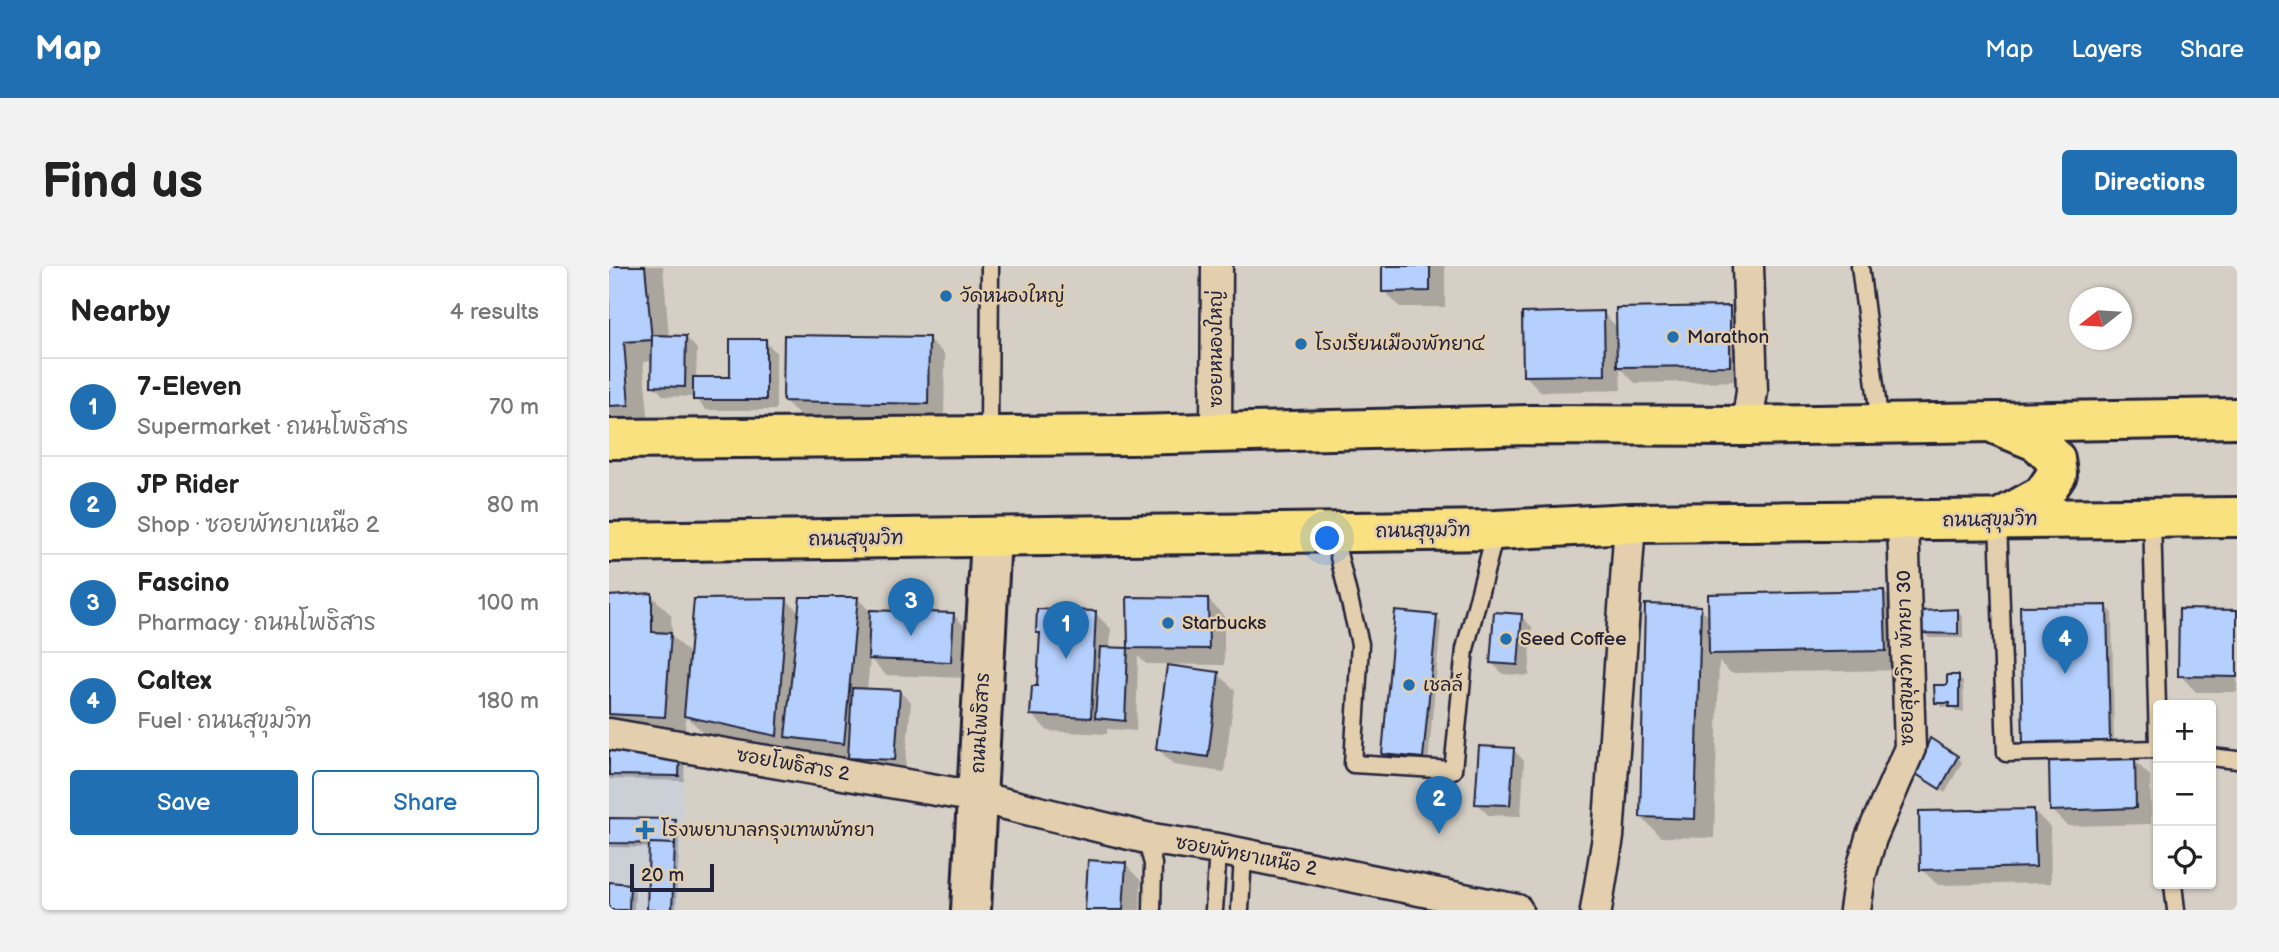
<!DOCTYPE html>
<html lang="en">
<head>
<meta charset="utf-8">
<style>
  body { margin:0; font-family:"Balsamiq Sans","Playpen Sans Thai",sans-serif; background:#f2f2f2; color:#222 }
  .controls { position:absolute; right:21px; bottom:21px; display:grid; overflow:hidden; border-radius:7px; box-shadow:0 2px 5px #0004 }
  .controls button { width:63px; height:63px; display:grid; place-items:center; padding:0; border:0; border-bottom:2px solid #e0e0e0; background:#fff; color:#222; font:35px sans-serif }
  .compass { position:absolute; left:1460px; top:21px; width:63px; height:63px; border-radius:50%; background:#fff; box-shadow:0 2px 5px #0004; rotate:253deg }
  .scale { position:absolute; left:21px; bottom:18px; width:84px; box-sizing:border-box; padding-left:7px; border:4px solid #22223b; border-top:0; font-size:19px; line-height:24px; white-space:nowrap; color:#22223b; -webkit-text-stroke:5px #e3cfad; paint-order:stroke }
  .you { position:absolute; left:719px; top:273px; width:24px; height:24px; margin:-18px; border:5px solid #fff; border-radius:50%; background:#1a73e8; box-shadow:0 0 0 10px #1a73e833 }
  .badge { display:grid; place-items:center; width:46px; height:46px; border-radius:50%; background:#1f6fb2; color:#fff; font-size:23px; font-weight:700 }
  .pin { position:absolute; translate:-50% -58px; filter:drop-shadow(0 2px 4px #0008) }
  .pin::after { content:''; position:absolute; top:37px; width:24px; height:21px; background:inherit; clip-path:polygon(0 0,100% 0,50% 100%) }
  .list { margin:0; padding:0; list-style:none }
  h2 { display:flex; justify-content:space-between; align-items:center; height:91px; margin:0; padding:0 28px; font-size:30px }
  h2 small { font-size:23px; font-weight:400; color:#767676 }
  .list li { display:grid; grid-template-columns:46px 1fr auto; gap:21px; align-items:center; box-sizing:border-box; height:98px; padding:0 28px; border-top:2px solid #e0e0e0 }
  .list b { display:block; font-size:26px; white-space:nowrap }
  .list p { margin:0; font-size:23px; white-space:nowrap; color:#767676 }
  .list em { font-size:23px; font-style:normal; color:#767676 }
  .actions { display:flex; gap:14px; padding:21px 28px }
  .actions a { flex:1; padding:16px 0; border:2px solid #1f6fb2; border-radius:7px; text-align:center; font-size:24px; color:#1f6fb2 }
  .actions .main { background:#1f6fb2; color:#fff }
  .icon { flex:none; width:38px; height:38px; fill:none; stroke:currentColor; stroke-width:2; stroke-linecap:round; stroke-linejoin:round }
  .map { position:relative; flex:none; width:1628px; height:644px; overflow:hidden; border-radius:7px }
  header { display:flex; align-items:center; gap:42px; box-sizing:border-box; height:98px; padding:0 35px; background:#1f6fb2; color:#fff }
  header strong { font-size:33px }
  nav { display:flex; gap:38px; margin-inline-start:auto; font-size:24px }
  .intro { display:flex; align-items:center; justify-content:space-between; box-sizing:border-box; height:168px; padding:0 42px }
  h1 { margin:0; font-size:49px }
  .button { padding:18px 32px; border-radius:7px; background:#1f6fb2; color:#fff; font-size:24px; font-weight:700 }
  main { display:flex; gap:42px; padding:0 42px }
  aside { flex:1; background:#fff; border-radius:7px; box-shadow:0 2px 5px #0004 }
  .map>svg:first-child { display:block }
</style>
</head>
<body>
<header>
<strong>Map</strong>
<nav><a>Map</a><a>Layers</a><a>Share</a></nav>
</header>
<div class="intro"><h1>Find us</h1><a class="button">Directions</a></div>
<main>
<aside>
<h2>Nearby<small>4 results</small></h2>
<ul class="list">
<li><span class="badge">1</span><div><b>7-Eleven</b><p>Supermarket · ถนนโพธิสาร</p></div><em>70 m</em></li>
<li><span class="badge">2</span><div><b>JP Rider</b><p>Shop · ซอยพัทยาเหนือ 2</p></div><em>80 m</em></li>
<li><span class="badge">3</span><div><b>Fascino</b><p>Pharmacy · ถนนโพธิสาร</p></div><em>100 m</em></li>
<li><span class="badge">4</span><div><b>Caltex</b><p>Fuel · ถนนสุขุมวิท</p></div><em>180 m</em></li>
</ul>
<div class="actions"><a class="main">Save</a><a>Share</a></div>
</aside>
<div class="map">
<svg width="1628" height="644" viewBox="0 0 1628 644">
  <rect width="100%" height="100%" fill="#d5cfc5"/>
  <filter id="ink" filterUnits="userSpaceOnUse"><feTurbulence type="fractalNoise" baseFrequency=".0143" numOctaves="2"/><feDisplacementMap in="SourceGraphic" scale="14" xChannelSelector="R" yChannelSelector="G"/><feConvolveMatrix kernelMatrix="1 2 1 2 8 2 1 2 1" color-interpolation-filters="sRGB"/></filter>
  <g filter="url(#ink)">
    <path fill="#cbcfd6" d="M0 476 76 484 70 644H0Z"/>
    <g fill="#0003">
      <path d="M0 0H54L60 71H77L88 83 87 112H123L156 75 167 86V144H97L86 131 55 130 44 119V95L34 96 40 158 0 162Z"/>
      <path d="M774 0H836V41H791L775 25Z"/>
      <path d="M1120 42 1136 58 1137 115 1026 117 1011 102 1012 124 932 126 916 109 994 47 1009 62Z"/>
      <path d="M320 73 336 89 335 153 192 151 175 134Z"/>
      <path d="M1275 326 1295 346 1296 404 1122 407 1110 396 1105 572 1052 571 1032 551 1091 342 1101 352Z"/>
      <path d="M42 329 62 349 63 370 82 390 178 334 191 347 249 333 262 346 344 348 360 365 357 412 277 409 261 393 258 424 290 425 302 436 296 504 252 502 242 492 194 487 188 481 187 489 97 469 77 450 76 471 0 455V332Z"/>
      <path d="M520 333H599L615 350V399L537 398 529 390 527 465 498 463V468L439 465 423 449 430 422 432 370 428 366 486 347 502 363 501 383 520 384Z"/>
      <path d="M1497 341 1503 346 1505 480 1421 481 1416 476Z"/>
      <path d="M1348 345 1354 351V372H1320L1314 366Z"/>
      <path d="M1628 345V426H1587L1571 409Z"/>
      <path d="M912 350 923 361 920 410 894 408 883 397Z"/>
      <path d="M827 351 832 356 819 497 780 493 775 488Z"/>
      <path d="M609 408 626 424 615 506 565 499 549 483Z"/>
      <path d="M1349 411 1354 416 1355 446H1347L1343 441H1333L1327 436Z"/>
      <path d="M904 483 915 495 912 550 879 549 868 537Z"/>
      <path d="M0 486 76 492 75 515 0 513Z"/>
      <path d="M1348 491 1353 496 1336 527 1310 508Z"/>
      <path d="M1525 494 1541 510 1542 558 1459 560 1443 544Z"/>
      <path d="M1425 545 1441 561 1442 617 1329 619 1312 603Z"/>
      <path d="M0 554 66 555 71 560 67 644H39L42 582 0 581Z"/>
      <path d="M516 598 532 615 531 644H478Z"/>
      <path d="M0 618 21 619 26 625 25 644H0Z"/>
    </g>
    <g fill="#b5d0fd" stroke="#22223b" stroke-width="2">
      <path d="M0 0H36L43 74 15 76 20 139 0 140Z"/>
      <path d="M773 0H821V25L773 26Z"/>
      <path d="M1121 40V100L1008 101 1007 42Z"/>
      <path d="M995 45 996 109 914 110 913 47Z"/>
      <path d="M43 69 77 70 76 121 42 120Z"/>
      <path d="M175 69 320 71 319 138 174 135Z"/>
      <path d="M121 73H157V134H84V111H121Z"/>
      <path d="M1275 324 1277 385 1100 388 1099 328Z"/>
      <path d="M43 327V366L62 367 56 451 0 448V330Z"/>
      <path d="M191 331H249L235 478 176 471Z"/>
      <path d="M518 331 599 332 600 383 519 382Z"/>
      <path d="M178 332 168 470 75 450 85 333Z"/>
      <path d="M1036 338 1092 340 1086 553 1031 551Z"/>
      <path d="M1498 339 1501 475 1414 476 1411 340Z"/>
      <path d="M428 343 487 345 482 452 421 449 423 420H428L431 367H427Z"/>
      <path d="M1349 343V368L1312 367 1311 345Z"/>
      <path d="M1570 343 1628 344V411L1569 410Z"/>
      <path d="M261 344 345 347 342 396 259 393Z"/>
      <path d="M786 345 828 349 814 492 773 488Z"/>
      <path d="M885 346 913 348 909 399 881 397Z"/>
      <path d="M491 381 519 382 516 455 486 452Z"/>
      <path d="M558 399 610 406 599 491 547 483Z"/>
      <path d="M1338 409H1350V441H1340L1341 437H1326L1325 419H1338Z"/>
      <path d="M243 422 291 424 286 494 239 492Z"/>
      <path d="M1321 472 1349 490 1331 523 1307 508Z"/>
      <path d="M870 480 905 482 901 539 866 538Z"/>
      <path d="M0 484 71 485 70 510 0 509Z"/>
      <path d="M1526 492 1527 542 1441 545 1440 494Z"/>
      <path d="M1425 543 1427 601 1311 604 1310 545Z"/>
      <path d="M0 552 66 553V578L0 577Z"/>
      <path d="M40 577 66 578 63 644H38Z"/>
      <path d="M479 594 517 597 514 644H476Z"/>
      <path d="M0 616 21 618 20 644H0Z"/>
    </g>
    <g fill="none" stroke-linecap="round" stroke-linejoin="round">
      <defs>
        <g id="service">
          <path d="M1251 0 1271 159"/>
          <path d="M380 170 381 0"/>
          <path d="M1543 252 1549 479"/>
          <path d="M1389 254 1397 487 1549 483"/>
          <path d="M724 266 751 378 744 498 844 504 856 383 887 264"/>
          <path d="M1602 491 1628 494"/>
          <path d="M537 572 544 598 543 644"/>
          <path d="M1564 618 1567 644"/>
          <path d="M605 644 609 583"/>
          <path d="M631 644 634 589"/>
        </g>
        <g id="minor">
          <path d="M1138 160 1143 125 1139 0"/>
          <path d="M607 167 608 0"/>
          <path d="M0 468 368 531 537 572 609 583 908 644"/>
          <path d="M987 644 999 571 1021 257"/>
          <path d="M1246 644 1251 610 1262 572 1301 482 1294 255"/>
        </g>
        <path id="tertiary" d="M362 644 382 271"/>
        <g id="trunk">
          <path d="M1388 159 1429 176 1446 193 1448 208 1434 229 1392 252"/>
          <path d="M0 173 523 169 921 159 1138 160 1628 152"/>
          <path d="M0 276 887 264 1021 257 1628 251"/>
        </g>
      </defs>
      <use href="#service" stroke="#22223b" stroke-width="21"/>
      <use href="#minor" stroke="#22223b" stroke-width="35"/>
      <use href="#tertiary" stroke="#22223b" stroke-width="44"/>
      <use href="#trunk" stroke="#22223b" stroke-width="44"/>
      <use href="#service" stroke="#e3cfad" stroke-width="16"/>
      <use href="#minor" stroke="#e3cfad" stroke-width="30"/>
      <use href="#tertiary" stroke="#e3cfad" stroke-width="38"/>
      <use href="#trunk" stroke="#fae180" stroke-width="38"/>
    </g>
  </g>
  <g fill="#1f6fb2" stroke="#e3cfad" stroke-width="2.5">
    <circle cx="337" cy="30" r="7"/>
    <circle cx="1064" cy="71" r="7"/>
    <circle cx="692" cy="78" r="7"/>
    <circle cx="559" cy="357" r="7"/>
    <circle cx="897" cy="373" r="7"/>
    <circle cx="800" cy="419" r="7"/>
    <path d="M32.5 553.5h7v7h7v7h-7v7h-7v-7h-7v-7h7z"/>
  </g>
  <g text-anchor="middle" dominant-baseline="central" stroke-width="5" stroke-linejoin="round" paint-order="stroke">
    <g font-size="19" fill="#22223b" stroke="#e3cfad" text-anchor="start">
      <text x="351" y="30">วัดหนองใหญ่</text>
      <text x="1078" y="71">Marathon</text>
      <text x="706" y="78">โรงเรียนเมืองพัทยา๔</text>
      <text x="573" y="357">Starbucks</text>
      <text x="911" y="373">Seed Coffee</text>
      <text x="814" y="419">เชลล์</text>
      <text x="52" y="564">โรงพยาบาลกรุงเทพพัทยา</text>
    </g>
    <g font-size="19" fill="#22223b" stroke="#e3cfad">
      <text transform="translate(607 83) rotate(-90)">ซอยหนองใหญ่</text>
      <text transform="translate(1381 254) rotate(-1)">ถนนสุขุมวิท</text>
      <text transform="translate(814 265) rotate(-1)">ถนนสุขุมวิท</text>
      <text transform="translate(247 273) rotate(-1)">ถนนสุขุมวิท</text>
      <text transform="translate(1297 392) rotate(-91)">ซอยสุขุมวิท พัทยา 30</text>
      <text transform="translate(372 457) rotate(-87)">ถนนโพธิสาร</text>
      <text transform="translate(184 499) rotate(10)">ซอยโพธิสาร 2</text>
      <text transform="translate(637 590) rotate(11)">ซอยพัทยาเหนือ 2</text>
    </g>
  </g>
</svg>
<div class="controls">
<button>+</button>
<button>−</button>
<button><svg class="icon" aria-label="locate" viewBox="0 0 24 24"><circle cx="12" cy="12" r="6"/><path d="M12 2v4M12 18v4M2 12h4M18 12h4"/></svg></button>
</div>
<svg class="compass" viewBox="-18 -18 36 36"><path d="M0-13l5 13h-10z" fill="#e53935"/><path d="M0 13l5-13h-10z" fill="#767676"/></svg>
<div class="scale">20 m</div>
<div class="you"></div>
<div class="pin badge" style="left:457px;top:393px">1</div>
<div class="pin badge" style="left:830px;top:568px">2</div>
<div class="pin badge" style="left:302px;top:370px">3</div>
<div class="pin badge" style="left:1456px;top:408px">4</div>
</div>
</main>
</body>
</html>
